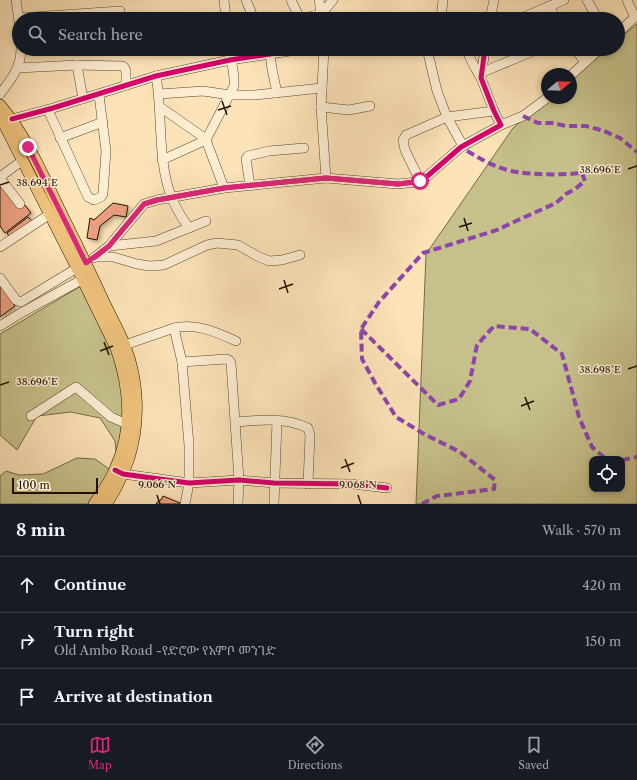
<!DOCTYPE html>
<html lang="en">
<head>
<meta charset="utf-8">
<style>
  body { margin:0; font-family:"Libre Caslon Text","Noto Serif Ethiopic",serif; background:#20242c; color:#f1f3f6 }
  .controls { position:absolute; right:12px; bottom:12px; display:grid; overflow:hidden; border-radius:8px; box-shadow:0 2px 6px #0003 }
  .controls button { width:36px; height:36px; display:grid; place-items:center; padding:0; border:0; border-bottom:1px solid #363941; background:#171b24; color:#f1f3f6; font:20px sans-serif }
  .compass { position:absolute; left:541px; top:68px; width:36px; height:36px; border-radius:50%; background:#171b24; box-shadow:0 2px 6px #0003; rotate:71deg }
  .scale { position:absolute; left:12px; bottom:10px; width:86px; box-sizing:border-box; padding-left:4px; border:2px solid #241200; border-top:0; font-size:11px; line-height:14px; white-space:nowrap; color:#241200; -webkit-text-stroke:3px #fdedd1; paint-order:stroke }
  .stop { position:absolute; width:12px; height:12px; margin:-9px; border:3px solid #db2777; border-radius:50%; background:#fff }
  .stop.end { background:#db2777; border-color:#fff; box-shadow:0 1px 4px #0008 }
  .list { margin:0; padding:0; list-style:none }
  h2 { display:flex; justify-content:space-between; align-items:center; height:52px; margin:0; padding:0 16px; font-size:17px }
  h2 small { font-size:13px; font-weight:400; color:#9ea1a6 }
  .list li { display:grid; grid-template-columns:26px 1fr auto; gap:12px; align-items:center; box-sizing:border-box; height:56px; padding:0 16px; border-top:1px solid #363941 }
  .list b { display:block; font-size:15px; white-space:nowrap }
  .list p { margin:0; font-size:13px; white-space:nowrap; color:#9ea1a6 }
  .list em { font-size:13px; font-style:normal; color:#9ea1a6 }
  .icon { flex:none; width:22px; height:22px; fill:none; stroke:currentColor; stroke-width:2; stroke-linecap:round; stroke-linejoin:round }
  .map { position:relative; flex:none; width:637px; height:504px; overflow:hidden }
  .search { position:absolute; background:#171b24; box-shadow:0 2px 6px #0003; left:12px; right:12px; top:12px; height:44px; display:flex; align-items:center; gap:10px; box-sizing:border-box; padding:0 14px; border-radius:22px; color:#9ea1a6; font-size:15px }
  .sheet { height:220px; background:#171b24 }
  nav { display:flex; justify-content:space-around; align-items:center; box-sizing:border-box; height:56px; border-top:1px solid #363941; background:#171b24; font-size:11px; color:#9ea1a6 }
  nav a { display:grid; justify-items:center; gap:2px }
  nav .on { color:#db2777 }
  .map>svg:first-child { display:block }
</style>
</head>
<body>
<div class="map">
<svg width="637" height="504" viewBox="0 0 637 504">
  <defs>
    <filter id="shadow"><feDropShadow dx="2.5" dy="2.5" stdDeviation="2" flood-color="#0004"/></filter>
  </defs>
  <rect width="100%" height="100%" fill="#fce3b8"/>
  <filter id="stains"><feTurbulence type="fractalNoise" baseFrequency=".005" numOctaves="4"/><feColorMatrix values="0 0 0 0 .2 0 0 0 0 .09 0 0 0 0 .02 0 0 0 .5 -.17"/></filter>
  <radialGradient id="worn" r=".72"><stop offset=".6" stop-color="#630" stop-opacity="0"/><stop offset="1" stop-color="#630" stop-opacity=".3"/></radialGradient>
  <g fill="#c6c18a" stroke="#756a45" fill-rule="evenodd">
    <path d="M637 24V504H416L426 254 513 128 549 98H571V79L607 49H618V40ZM592 459H622V489H592Z"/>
    <path d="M81 286 116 359 126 393 117 460 115 441 100 418 71 412 37 416 17 450 0 435V334Z"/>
    <path d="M77 458 95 459 116 474 100 504H0V476L6 471 19 475 43 474Z"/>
  </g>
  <g fill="#eb9f80" stroke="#241200" filter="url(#shadow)">
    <path d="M0 182 21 208 25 205 31 213 5 233 0 226Z"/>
    <path d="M113 203 128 206 126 217 114 215 100 226 97 240 87 238 90 218 94 220Z"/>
    <path d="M28 217 32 221 10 238 7 233Z"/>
    <path d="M0 285 15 306 0 317Z"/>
    <path d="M163 496 180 503V504H156L158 501 161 500Z"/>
  </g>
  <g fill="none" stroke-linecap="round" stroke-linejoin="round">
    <defs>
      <g id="minor">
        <path d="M16 0 19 22"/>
        <path d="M224 0 226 19"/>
        <path d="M246 0 254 19"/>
        <path d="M291 0 300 19"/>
        <path d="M319 0 322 18"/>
        <path d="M587 0 598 19"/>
        <path d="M627 0 635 17"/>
        <path d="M549 6 556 19"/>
        <path d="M19 18 120 11"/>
        <path d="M300 19 321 14 333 0"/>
        <path d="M441 19 443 0"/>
        <path d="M490 19 494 0"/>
        <path d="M519 19 564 0"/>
        <path d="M618 33 637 15"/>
        <path d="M324 49 321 107 326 178"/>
        <path d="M427 49 437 91 447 117 463 146"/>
        <path d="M466 49 473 64 481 78"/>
        <path d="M575 49 585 62"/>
        <path d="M270 54 272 69 277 93"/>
        <path d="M77 65 122 66 124 67 126 71V85"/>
        <path d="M18 68 77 65 83 99"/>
        <path d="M483 72 538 49"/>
        <path d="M571 75 600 49"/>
        <path d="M156 76C163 116 157 158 171 196 175 208 182 218 189 228"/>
        <path d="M0 94C11 80 21 67 21 49"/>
        <path d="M159 94 203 91 230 95H255L322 88"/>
        <path d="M160 107 206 139"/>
        <path d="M321 107 349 110 370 106"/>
        <path d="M48 110 88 197 94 200 101 197 103 194 106 151 99 95"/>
        <path d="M12 119 53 108 156 76 230 60 303 49"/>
        <path d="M501 125 523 116 547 98"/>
        <path d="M60 138 103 122"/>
        <path d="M162 160 206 140"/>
        <path d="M0 177 23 160"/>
        <path d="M0 178 20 204"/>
        <path d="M420 181 405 150 403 140 406 135 447 117 494 111"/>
        <path d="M250 185 246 159 248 156 269 151 304 148"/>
        <path d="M224 188 206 140 234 86C235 72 231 62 229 49"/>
        <path d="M109 246 156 241 206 221"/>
        <path d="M0 247 50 214"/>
        <path d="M95 257 109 246 144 204 157 200 224 188 326 178 398 184 417 182 424 179 461 147 501 125 494 111 481 78 485 49"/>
        <path d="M94 258 95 257H113L137 264 150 266 164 265 207 245 217 243 238 245 257 256 269 261 282 260 300 255"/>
        <path d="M0 278 16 300 21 302 77 268"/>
        <path d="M0 326 21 313 83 279"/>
        <path d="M174 328C197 323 216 332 236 341"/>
        <path d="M119 347 174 328 182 362 189 445V483L185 504"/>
        <path d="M182 362 226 359 229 360 231 363 239 480 238 504"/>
        <path d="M31 416 76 387 111 417 127 424"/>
        <path d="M236 422C259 420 286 417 308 428L310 435 308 484"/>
        <path d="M118 472 123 474 189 483 239 480 274 483 353 484 387 488"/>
        <path d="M274 504 277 421"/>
      </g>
      <g id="major">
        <path d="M0 105C29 139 46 183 66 223 79 249 92 276 104 302 111 317 119 331 125 346 139 382 140 422 129 458 123 474 116 491 106 504"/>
        <path d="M0 118 3 122 77 268 116 348C130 388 133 431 115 469 111 480 101 494 94 504"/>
      </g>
    </defs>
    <use href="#minor" stroke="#5a462e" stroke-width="10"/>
    <use href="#major" stroke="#241200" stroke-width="12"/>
    <use href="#minor" stroke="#fdedd1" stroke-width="9"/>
    <use href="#major" stroke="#eec27c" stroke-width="11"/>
    <g stroke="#8e44ad" stroke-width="4" stroke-dasharray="8 4" stroke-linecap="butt">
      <path d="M523 116 538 123H552L566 126H586L604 131 620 138 637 152"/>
      <path d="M361 329 438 405 459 399 470 381 477 345 494 326 530 329 562 354 579 417 592 447 606 459"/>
      <path d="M622 460 637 457"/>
      <path d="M422 504 437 496 494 489 495 480 460 452 424 434 396 417 375 383 362 359 361 329 379 302 423 253 497 230 516 221 556 203 566 194 575 189 585 181 582 173C561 175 538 175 517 172 497 169 478 158 461 147"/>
    </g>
    <defs>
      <g id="cycleway">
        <path d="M12 119 53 108 156 76 230 60 303 49"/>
        <path d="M95 257 109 246 144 204 157 200 224 188 326 178 398 184 417 182 424 179 461 147 501 125 494 111 481 78 485 49"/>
        <path d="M115 470 123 474 189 483 239 480 274 483 353 484 387 488"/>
      </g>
    </defs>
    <use href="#cycleway" stroke="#fdedd1" stroke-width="8"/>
    <use href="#cycleway" stroke="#d6006c" stroke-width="5"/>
  </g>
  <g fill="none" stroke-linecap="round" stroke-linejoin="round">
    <path stroke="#db2777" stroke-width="5" d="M28 147 86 263 109 246 144 204 157 200 224 188 326 178 398 184 420 181"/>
  </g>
  <path fill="none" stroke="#241200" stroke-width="1.5" d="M222 101 227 115M218 110 231 106M628 169 637 166M0 185 9 182M464 218 468 231M459 227 472 223M284 280 288 293M279 289 293 284M104 342 109 355M100 351 113 346M628 369 637 366M0 385 9 382M525 397 530 410M521 406 534 401M345 459 350 472M341 468 354 463M157 495 160 504M358 495 361 504"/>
  <g font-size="10" text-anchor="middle" fill="#241200" stroke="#fdedd1" stroke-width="3" stroke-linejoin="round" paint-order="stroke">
    <text x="600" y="173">38.696°E</text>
    <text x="37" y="186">38.694°E</text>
    <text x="600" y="373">38.698°E</text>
    <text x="37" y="385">38.696°E</text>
    <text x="157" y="488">9.066°N</text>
    <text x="358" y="488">9.068°N</text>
  </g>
  <rect width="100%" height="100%" filter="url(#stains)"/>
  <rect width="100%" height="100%" fill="url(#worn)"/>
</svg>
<div class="controls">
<button><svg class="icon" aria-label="locate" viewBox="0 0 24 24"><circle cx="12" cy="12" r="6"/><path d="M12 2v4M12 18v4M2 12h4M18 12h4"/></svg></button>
</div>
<svg class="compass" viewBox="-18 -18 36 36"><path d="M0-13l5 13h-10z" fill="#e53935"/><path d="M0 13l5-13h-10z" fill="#9ea1a6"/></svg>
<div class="scale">100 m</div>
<div class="stop" style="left:420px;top:181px"></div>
<div class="stop end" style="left:28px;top:147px"></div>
<div class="search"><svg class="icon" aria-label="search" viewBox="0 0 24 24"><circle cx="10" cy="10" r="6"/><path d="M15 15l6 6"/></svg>Search here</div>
</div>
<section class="sheet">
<h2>8 min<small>Walk · 570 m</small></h2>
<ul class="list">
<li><svg class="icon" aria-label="ahead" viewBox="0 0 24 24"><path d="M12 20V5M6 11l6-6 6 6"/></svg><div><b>Continue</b></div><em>420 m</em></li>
<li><svg class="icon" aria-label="right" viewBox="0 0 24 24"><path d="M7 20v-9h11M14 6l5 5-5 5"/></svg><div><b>Turn right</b><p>Old Ambo Road -የድሮው የአምቦ መንገድ</p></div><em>150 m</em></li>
<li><svg class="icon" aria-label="arrive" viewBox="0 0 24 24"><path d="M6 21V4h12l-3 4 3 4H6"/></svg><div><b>Arrive at destination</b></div></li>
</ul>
</section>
<nav>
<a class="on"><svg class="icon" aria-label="map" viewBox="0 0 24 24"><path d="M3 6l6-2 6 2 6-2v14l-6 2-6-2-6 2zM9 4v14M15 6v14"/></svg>Map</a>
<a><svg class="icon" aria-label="directions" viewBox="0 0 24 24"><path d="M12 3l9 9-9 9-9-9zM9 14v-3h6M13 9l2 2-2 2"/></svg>Directions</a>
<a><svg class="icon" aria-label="saved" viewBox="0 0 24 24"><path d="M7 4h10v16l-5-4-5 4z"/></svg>Saved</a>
</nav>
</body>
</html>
